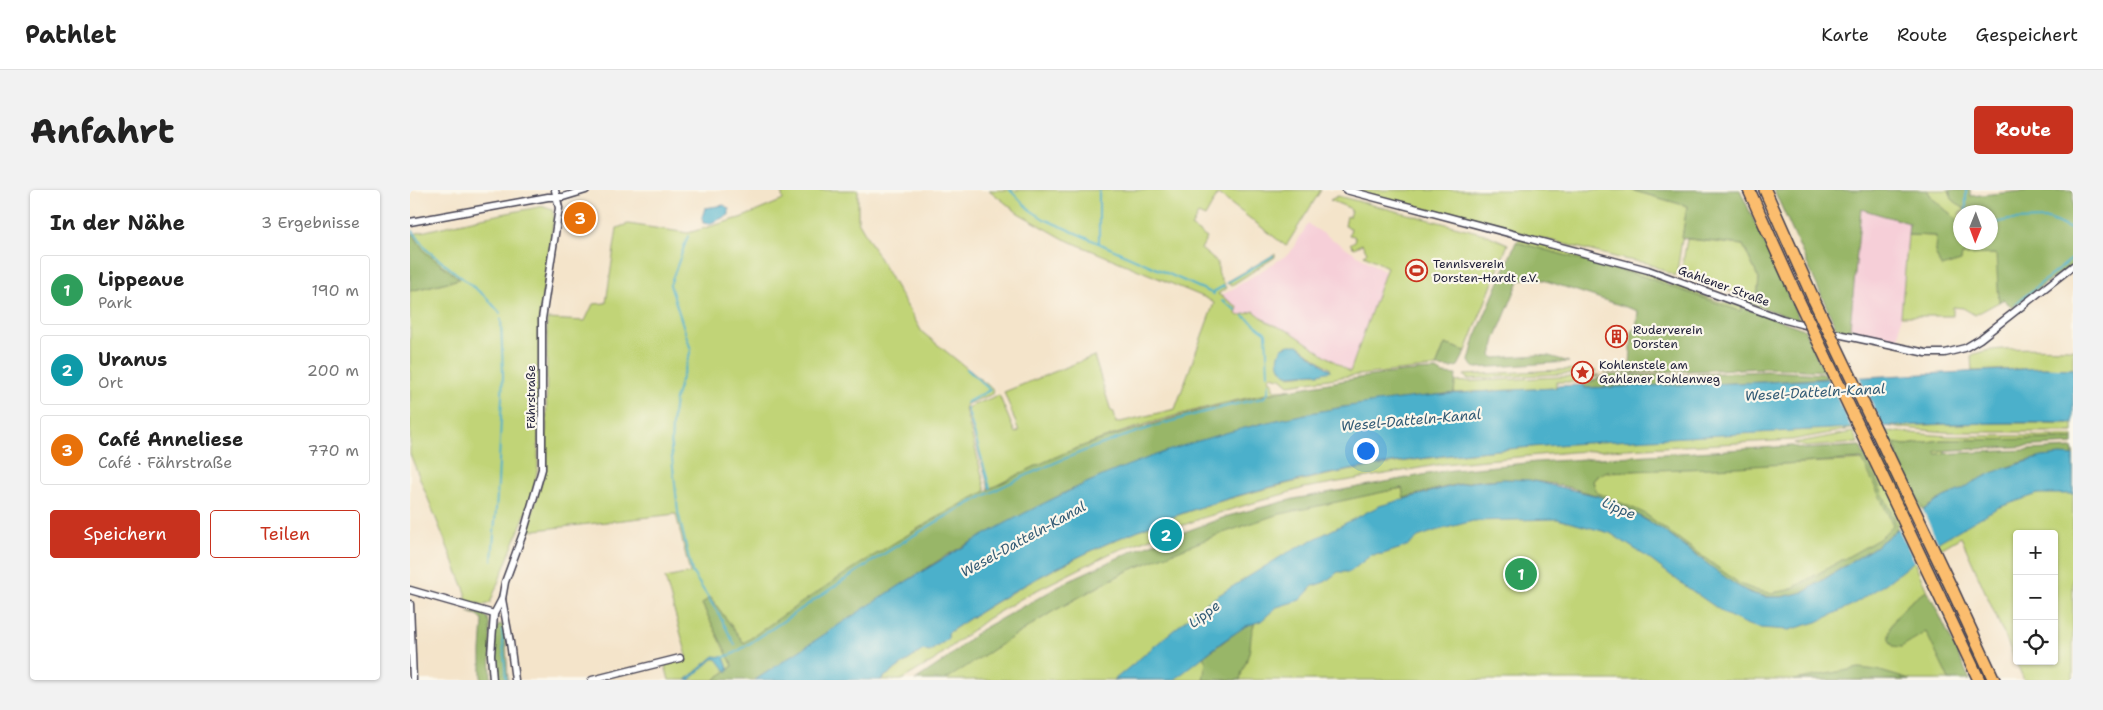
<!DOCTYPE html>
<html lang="de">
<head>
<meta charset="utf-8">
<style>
  body { margin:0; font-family:"Shantell Sans",sans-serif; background:#f2f2f2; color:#222 }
  .controls { position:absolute; right:15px; bottom:15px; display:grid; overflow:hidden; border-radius:5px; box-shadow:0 1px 4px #0004 }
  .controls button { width:45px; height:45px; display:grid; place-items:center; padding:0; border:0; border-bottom:1px solid #e0e0e0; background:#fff; color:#222; font:25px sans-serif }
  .compass { position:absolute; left:1543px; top:15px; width:45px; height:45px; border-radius:50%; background:#fff; box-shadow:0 1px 4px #0004; rotate:181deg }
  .you { position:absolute; left:955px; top:260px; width:18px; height:18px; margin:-12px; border:4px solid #fff; border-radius:50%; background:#1a73e8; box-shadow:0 0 0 8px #1a73e833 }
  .badge { display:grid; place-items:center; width:32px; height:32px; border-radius:50%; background:#c8321e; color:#fff; font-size:16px; font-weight:700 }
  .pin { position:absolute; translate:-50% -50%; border:2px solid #fff; box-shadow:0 1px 5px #0006 }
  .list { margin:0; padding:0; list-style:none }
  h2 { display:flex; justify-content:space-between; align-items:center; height:65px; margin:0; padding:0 20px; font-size:21px }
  h2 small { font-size:16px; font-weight:400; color:#767676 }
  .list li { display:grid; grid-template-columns:32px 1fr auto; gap:15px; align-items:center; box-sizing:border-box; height:70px; margin:0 10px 10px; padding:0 10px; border:1px solid #e0e0e0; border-radius:5px }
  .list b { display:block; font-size:19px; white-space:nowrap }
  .list p { margin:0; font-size:16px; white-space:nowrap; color:#767676 }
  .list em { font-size:16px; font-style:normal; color:#767676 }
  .actions { display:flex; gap:10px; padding:15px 20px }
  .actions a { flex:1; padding:11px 0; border:1px solid #c8321e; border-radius:5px; text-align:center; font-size:18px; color:#c8321e }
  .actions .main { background:#c8321e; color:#fff }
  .icon { flex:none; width:28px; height:28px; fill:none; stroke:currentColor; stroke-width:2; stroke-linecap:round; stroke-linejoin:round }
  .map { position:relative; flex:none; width:1663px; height:490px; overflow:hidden; border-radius:5px }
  header { display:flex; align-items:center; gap:30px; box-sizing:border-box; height:70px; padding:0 25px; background:#fff; border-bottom:1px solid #e0e0e0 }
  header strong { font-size:24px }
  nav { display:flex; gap:28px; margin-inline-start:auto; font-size:18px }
  .intro { display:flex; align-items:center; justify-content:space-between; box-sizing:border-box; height:120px; padding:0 30px }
  h1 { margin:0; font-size:35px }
  .button { padding:12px 22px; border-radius:5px; background:#c8321e; color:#fff; font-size:18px; font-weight:700 }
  main { display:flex; gap:30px; padding:0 30px }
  aside { flex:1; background:#fff; border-radius:5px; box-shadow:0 1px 4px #0004 }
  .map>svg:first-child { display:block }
</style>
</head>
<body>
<header>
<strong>Pathlet</strong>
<nav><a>Karte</a><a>Route</a><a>Gespeichert</a></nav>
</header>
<div class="intro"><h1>Anfahrt</h1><a class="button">Route</a></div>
<main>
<aside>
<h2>In der Nähe<small>3 Ergebnisse</small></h2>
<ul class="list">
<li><span class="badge" style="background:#2e9e5b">1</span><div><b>Lippeaue</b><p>Park</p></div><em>190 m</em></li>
<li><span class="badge" style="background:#0f9aa8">2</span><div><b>Uranus</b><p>Ort</p></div><em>200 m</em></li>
<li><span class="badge" style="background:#e8710a">3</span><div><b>Café Anneliese</b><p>Café · Fährstraße</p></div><em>770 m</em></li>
</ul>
<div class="actions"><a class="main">Speichern</a><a>Teilen</a></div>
</aside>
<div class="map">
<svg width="1663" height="490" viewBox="0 0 1663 490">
  <rect width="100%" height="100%" fill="#fbf7ec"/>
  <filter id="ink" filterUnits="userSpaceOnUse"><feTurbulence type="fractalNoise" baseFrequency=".02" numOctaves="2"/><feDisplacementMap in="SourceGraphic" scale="10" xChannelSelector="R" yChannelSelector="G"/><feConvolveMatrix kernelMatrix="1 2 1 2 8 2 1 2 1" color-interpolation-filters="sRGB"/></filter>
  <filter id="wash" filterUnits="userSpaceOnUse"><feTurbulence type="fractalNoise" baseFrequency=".0096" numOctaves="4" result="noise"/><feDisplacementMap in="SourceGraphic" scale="20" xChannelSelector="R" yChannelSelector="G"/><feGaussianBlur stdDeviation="1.12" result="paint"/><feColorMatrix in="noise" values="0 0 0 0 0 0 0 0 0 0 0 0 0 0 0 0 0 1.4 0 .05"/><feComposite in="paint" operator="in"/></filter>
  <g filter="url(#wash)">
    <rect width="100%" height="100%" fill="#f4e4ca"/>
    <g fill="#f6cfd8">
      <path d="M1451 19 1499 33 1489 149 1440 138Z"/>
      <path d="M898 34 975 82 941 182 881 142 859 133 844 121 829 126 825 123 821 113 811 106 880 63Z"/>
    </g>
    <g fill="#c1d477" stroke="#727b59" fill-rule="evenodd">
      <path d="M371 0H448V31L512 142 584 200 583 204 557 214 555 219 576 301 507 339 334 453 300 407 292 414 323 476 304 490H259L255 475 271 471 277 466 255 388 280 383 266 324 117 341 136 278 137 129 175 131 183 114 196 113 207 38 218 34 278 43 333 27 373 10Z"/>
      <path d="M579 0H911L876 56 808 4 795 27 788 24 781 37 797 48 791 59 807 72 809 85 816 98 808 104 828 117 826 124 829 126 844 121 859 133 881 142 940 182 977 77 954 65 957 62 952 54 944 58 940 54 946 50 944 46 939 45 941 38 935 36 937 26 939 27 941 20 939 18 920 10 928 6 1075 44 1098 54 1056 161 1035 154 1026 177 939 186 879 195 871 188 860 186 859 190 863 192V200L882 199C805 213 717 236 644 268 622 277 601 289 579 299L556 218 589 205 605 243 609 241 594 202 684 166 701 221 704 222 706 233 765 219 804 113 796 108 654 49 608 23ZM888 155 921 179 908 184 905 183 880 186Z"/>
      <path d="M943 0H1221L1277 16 1267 82 1265 86 1237 73 1213 69Z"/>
      <path d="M1517 0H1539L1542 9 1558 22H1550V32L1523 9Z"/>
      <path d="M134 16 142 19 144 26 129 129 128 277 122 307 80 413 75 415 56 411V403L0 264V101L50 89 15 62 3 44 66 29Z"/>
      <path d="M1498 45 1526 46 1525 62 1551 65 1587 64 1589 112 1565 125 1553 118 1543 117V126H1491Z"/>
      <path d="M1110 48 1255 89 1257 95 1235 87 1106 52Z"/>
      <path d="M1277 49 1333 55 1349 89 1347 111 1271 84Z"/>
      <path d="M865 64V67L822 95 818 94 817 92Z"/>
      <path d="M1262 93 1305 110 1332 117 1330 121 1259 96Z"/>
      <path d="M1663 159V179L1633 178 1562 181 1561 166C1576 155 1642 159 1663 159Z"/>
      <path d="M1168 179H1181L1187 182 1057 189 1054 185Z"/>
      <path d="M1190 185 1174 192H1146V198L1044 203 1045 192Z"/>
      <path d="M1587 233H1663V242H1535L1473 236Z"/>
      <path d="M1439 237 1442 239 1382 250 1161 262 1033 274 894 298 792 328 701 363 619 404 577 429 523 471 491 490H470L513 460 519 462 538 449V443C617 389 704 345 795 316 1003 251 1224 251 1439 237Z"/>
      <path d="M1475 241 1538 246H1663V249L1531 250 1496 255 1484 254 1489 264H1486Z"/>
      <path d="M1443 242 1448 253 1396 257 1384 253Z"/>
      <path d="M1534 260 1553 293 1663 261V490H1614L1551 347 1505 374 1517 401 1493 419 1479 445 1518 440 1543 490H534L642 422 717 381 827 336 896 316 993 298 1186 301 1183 291 1187 286 1195 282 1458 270 1506 262ZM1607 344H1644V471H1607Z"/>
    </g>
    <g fill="#98b668" stroke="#5d6c52" fill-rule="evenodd">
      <path d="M1221 0H1330L1390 131 1334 111 1336 107 1347 110 1349 89 1333 55 1272 48 1277 16Z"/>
      <path d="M1364 0H1517L1523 9 1550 32V52H1580V22H1558L1542 9 1539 0H1560V6L1624 0H1663V74L1602 118 1594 109 1589 112 1586 64 1552 65 1551 71 1531 77 1525 62 1526 46 1498 45 1499 33 1451 19 1440 138 1447 140 1438 143 1427 140Z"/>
      <path d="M3 44 15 62 50 89 0 101V45Z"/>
      <path d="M1106 52 1235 87 1330 121 1332 117 1394 139 1414 181 1357 178 1221 183 1195 182 1194 177H1220L1222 140H1226L1228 121 1121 86 1109 91 1085 149 1081 166 1085 168 1128 165 1139 166 1159 172 1066 178 1062 176 1059 171 1065 148Z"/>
      <path d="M1035 154 1056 161 1048 176 1042 178 1026 177Z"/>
      <path d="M1027 180 1033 184 1046 185 1044 203 933 217 853 233 752 264 714 278 656 302 537 365 345 490H304L323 476 292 414 300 407 334 453C431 383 534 318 643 268 672 255 702 246 733 237 785 221 837 207 891 198 936 190 982 181 1027 180Z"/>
      <path d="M1357 181 1415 184 1417 188 1357 192 1174 198V195L1195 185H1268Z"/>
      <path d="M1663 249V254L1526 261V264L1662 258 1663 266C1624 264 1586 279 1554 299 1548 302 1542 304 1536 306 1528 310 1520 315 1513 320L1486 264 1488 263 1484 253 1496 255 1531 250Z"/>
      <path d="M1382 256 1394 259 1450 256 1489 338 1465 357 1394 402C1377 408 1359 409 1342 403 1321 396 1303 378 1285 364 1256 342 1223 318 1188 306 1147 292 1103 285 1060 292 1038 296 1016 302 994 308L992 298 866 325 810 344 717 381 642 422 535 490H505L535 470 569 441 666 387 725 360 818 326 884 309 1034 281 1127 272ZM1452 269 1483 335 1469 349 1379 400 1360 403 1345 400 1330 394 1234 323 1186 302 1183 291 1187 286 1195 282 1327 277Z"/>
      <path d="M1516 401 1522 409 1560 490H1539L1516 442 1491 457 1483 456 1479 450C1477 429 1500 411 1516 401Z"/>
      <path d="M58 422 73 424 78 428 80 435 81 490H71V461L73 431 69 426Z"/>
      <path d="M845 433C839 444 842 455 838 466 836 475 831 481 830 490H793L796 472 793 467 836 435Z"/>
      <path d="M89 434 95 436 98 490H85L84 442Z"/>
      <path d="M1449 478 1467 480 1500 490H1384Z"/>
    </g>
    <g fill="#4cb0cb" stroke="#376983">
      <path d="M314 15 319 19V25L299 34 293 33 292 27 295 18Z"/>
      <path d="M879 155H888L921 181 908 184 905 183 877 185C867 178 866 168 872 158Z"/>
      <path d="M1633 178 1663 179V233C1540 231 1418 239 1295 246 1127 255 956 264 794 316 703 346 616 389 538 443V449L519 462 513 460 470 490H345C446 424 545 355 655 303 764 250 886 220 1007 207 1053 202 1099 200 1146 198V196L1174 195 1175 198 1357 192Z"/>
      <path d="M1651 265 1663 266V304H1628L1587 318 1530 351 1475 394 1442 415 1407 432 1379 440 1350 438 1338 435 1317 425 1271 393 1234 365 1200 343 1147 329 1063 331 1025 341 1008 347 998 356 973 364 961 365 940 382H928L915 392 903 396 890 410 867 417 851 431 836 436 812 452 764 490H704L796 413 875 364 969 316 1035 298 1061 292 1094 289 1119 290 1188 306 1215 318 1251 339 1324 394 1340 403 1355 407H1372L1394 402 1465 357 1513 320 1534 307 1553 299 1563 292 1589 280 1632 267Z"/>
      <path d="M304 466 314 467 319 481H316L307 469H303L280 490H276Z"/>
    </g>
    <g fill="#f4e4ca">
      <path d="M1448 184 1474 238 1442 239 1416 185Z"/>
      <path d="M1512 318 1529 355 1506 374 1487 336Z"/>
    </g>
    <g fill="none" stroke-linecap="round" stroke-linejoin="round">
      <g stroke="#4cb0cb" stroke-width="2">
        <path d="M600 0 620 20 634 29 804 104"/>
        <path d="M689 0V53"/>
        <path d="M1556 0V21L1559 22"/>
        <path d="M1580 34 1599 30 1639 29 1663 40"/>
        <path d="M3 41 17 60 76 107 90 123"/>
        <path d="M278 46 260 95 281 160 265 209 262 234 261 260 265 294 268 322 282 382 308 423 325 455"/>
        <path d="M817 93 863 66"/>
        <path d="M803 102 814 96"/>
        <path d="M812 111 826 120"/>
        <path d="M1605 114 1663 68"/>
        <path d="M834 126 856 143 858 184"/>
        <path d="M556 213 580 200 557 179"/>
        <path d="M557 218 580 298"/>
        <path d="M82 370 88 293 93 185 91 129"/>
        <path d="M92 440 96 490"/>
        <path d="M312 468 325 463C405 411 483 353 568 309 658 262 754 229 853 208L858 203 859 193"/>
      </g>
    </g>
  </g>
  <g filter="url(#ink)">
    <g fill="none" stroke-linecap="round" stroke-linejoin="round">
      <defs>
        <g id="street">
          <path d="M936 0 1238 80 1372 129 1432 145 1516 163H1535L1555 158 1570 149 1663 76"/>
          <path d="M0 32 138 7H153L176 0"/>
          <path d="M0 400 84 424"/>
          <path d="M92 409 100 452 105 490"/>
          <path d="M0 414 3 490"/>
          <path d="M83 490 81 465 84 424 92 409 95 392 114 341 132 279V129L149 18 145 0"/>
          <path d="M182 490 270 468"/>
        </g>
        <g id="highway">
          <path d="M1339 0 1388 109"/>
          <path d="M1355 0 1404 110"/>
          <path d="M1542 399 1584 490"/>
          <path d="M1529 405 1569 490"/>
        </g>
      </defs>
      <use href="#street" stroke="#423f50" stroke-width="9"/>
      <use href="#highway" stroke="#423f50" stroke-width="14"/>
      <use href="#street" stroke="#fff" stroke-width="6"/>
      <use href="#highway" stroke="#fbbd6e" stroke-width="11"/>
      <defs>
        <g id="highway-bridge">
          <path d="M1388 109 1529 405"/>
          <path d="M1404 110 1542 399"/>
        </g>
      </defs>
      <use href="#highway-bridge" stroke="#423f50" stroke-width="14" stroke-linecap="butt"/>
      <use href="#highway-bridge" stroke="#fbbd6e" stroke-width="11"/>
    </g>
  </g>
  <defs>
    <symbol id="stadium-ring" viewBox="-11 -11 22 22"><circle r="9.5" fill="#fbf7ec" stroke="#c8321e" stroke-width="1.5"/><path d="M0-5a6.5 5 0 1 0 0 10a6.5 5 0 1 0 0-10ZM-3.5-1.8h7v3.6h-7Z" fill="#c8321e"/></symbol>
    <symbol id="building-ring" viewBox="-11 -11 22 22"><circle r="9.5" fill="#fbf7ec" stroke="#c8321e" stroke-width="1.5"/><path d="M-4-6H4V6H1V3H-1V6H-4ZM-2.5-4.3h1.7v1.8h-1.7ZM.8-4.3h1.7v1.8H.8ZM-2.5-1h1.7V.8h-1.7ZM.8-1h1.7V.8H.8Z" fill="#c8321e"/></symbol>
    <symbol id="sight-ring" viewBox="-11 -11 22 22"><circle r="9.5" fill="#fbf7ec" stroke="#c8321e" stroke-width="1.5"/><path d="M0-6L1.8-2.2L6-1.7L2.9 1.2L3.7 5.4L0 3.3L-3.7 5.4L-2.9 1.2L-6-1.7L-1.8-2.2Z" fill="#c8321e"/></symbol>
  </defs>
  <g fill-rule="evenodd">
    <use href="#stadium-ring" x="994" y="68" width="25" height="25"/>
    <use href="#building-ring" x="1194" y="134" width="25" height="25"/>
    <use href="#sight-ring" x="1160" y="170" width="25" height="25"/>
  </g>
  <g text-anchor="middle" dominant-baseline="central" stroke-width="4.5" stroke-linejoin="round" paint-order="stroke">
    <g font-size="12" fill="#22223b" stroke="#fbf7ec" text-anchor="start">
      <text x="1023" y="74">Tennisverein<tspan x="1023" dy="14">Dorsten-Hardt e.V.</tspan></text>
      <text x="1223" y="140">Ruderverein<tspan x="1223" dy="14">Dorsten</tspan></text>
      <text x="1189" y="175">Kohlenstele am<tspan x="1189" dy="14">Gahlener Kohlenweg</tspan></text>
    </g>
    <g font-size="12" fill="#22223b" stroke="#fbf7ec">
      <text transform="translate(1314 96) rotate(20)">Gahlener Straße</text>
      <text transform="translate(121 207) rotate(-90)">Fährstraße</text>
    </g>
    <g font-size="14" font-style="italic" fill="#335b75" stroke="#fbf7ec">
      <text transform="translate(1405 202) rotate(-3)">Wesel-Datteln-Kanal</text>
      <text transform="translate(1001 230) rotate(-5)">Wesel-Datteln-Kanal</text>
      <text transform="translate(1209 318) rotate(23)">Lippe</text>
      <text transform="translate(613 349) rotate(-29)">Wesel-Datteln-Kanal</text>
      <text transform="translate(794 424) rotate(-37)">Lippe</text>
    </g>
  </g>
</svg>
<div class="controls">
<button>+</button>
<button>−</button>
<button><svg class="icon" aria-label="locate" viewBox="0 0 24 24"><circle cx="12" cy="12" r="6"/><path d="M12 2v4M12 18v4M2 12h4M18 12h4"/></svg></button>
</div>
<svg class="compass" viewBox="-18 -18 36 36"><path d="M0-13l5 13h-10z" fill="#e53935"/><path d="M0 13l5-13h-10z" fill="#767676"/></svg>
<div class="you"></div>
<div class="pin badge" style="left:1111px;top:384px;background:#2e9e5b">1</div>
<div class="pin badge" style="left:756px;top:345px;background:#0f9aa8">2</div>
<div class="pin badge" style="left:170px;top:28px;background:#e8710a">3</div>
</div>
</main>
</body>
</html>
